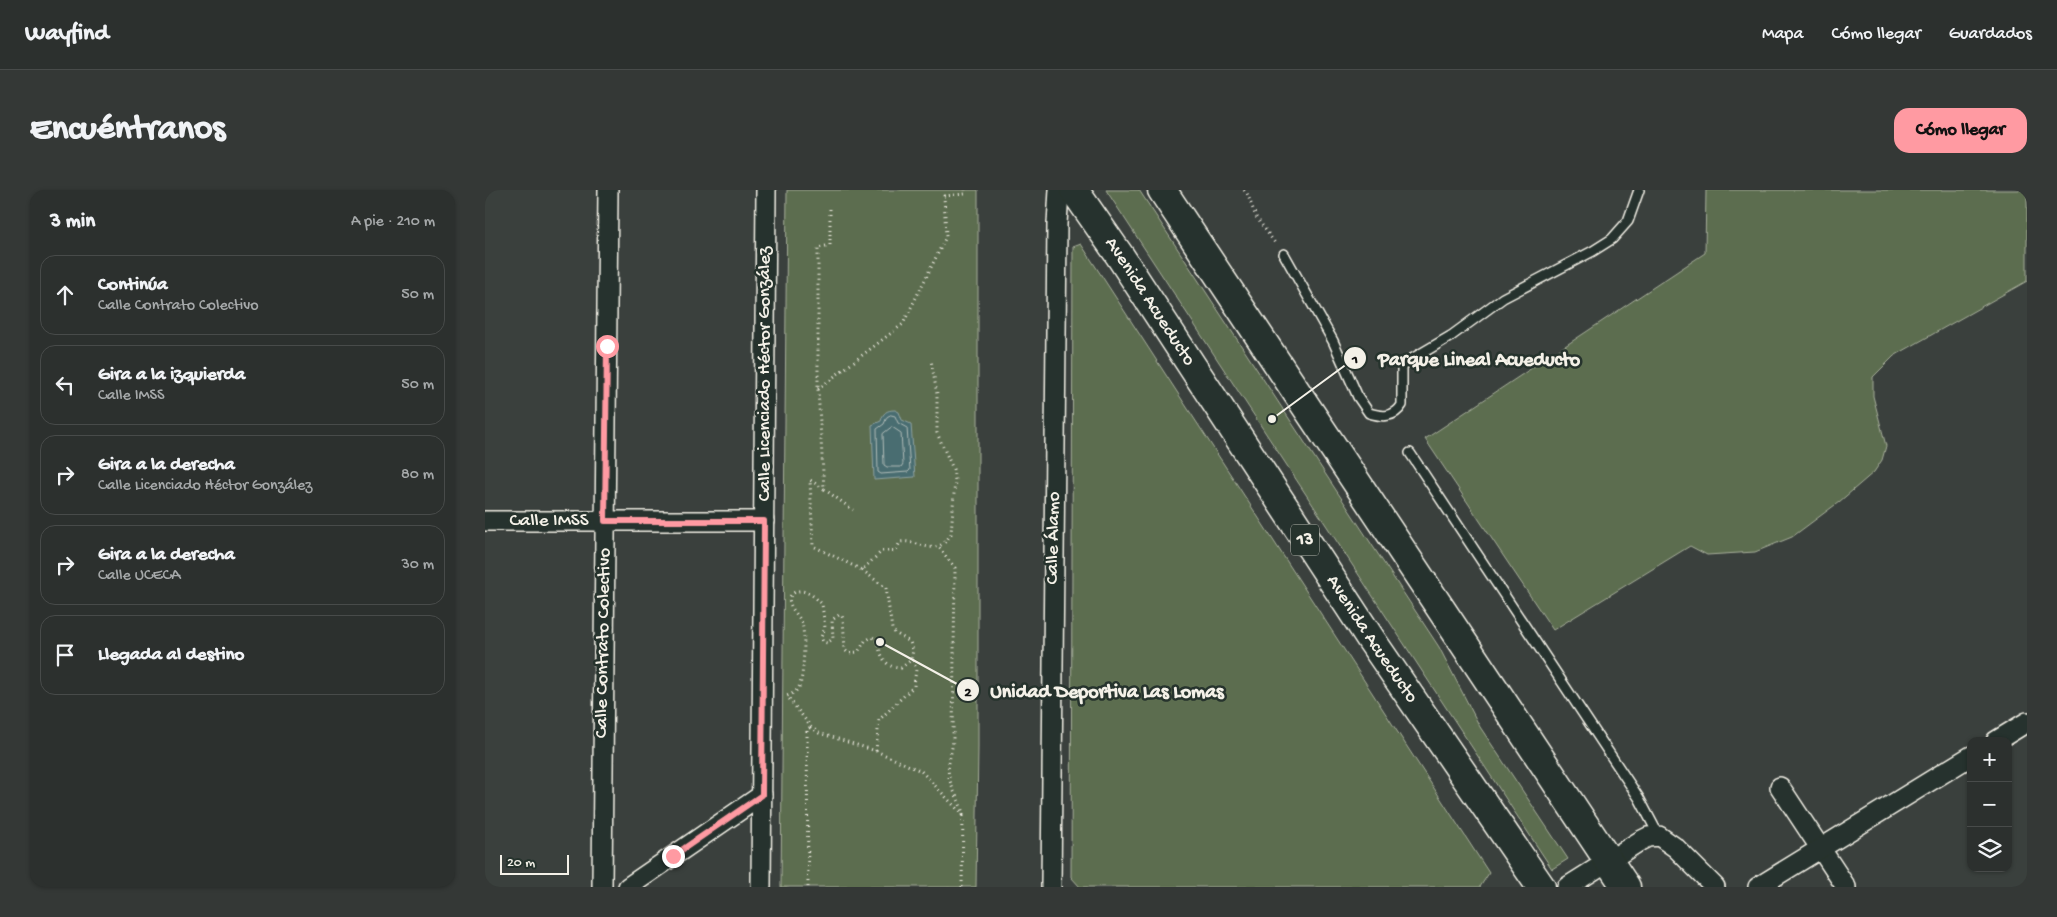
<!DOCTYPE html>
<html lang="es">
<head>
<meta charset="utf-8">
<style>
  body { margin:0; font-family:"Gochi Hand",sans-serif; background:#343836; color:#f1f3f6 }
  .controls { position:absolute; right:15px; bottom:15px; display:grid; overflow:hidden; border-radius:10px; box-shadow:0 1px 4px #0004 }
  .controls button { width:45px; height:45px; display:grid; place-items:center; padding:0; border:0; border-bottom:1px solid #484b4a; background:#2c302e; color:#f1f3f6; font:25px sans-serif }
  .scale { position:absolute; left:15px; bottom:12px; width:69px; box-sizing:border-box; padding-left:5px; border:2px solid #f4f1e8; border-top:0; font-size:14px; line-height:18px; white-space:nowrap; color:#f4f1e8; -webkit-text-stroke:4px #26332d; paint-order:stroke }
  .stop { position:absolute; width:15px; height:15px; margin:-11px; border:4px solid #ff9aa2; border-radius:50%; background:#fff }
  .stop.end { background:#ff9aa2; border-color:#fff; box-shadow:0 1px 5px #0008 }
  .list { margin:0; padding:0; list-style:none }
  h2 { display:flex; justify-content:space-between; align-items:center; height:65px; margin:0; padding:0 20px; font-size:21px }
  h2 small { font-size:16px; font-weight:400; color:#a6a9aa }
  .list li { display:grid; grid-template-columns:32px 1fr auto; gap:15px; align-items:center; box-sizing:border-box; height:80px; margin:0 10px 10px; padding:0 10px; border:1px solid #484b4a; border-radius:15px }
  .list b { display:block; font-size:19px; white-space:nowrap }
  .list p { margin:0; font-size:16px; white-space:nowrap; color:#a6a9aa }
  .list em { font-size:16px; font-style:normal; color:#a6a9aa }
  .icon { flex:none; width:28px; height:28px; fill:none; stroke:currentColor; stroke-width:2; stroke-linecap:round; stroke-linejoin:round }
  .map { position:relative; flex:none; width:1542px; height:697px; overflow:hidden; border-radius:15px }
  header { display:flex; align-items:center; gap:30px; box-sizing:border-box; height:70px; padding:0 25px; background:#2c302e; border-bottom:1px solid #484b4a }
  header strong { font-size:24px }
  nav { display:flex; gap:28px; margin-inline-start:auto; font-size:18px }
  .intro { display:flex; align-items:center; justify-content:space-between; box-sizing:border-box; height:120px; padding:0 30px }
  h1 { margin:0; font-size:35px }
  .button { padding:12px 22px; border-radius:15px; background:#ff9aa2; color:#111; font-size:18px; font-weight:700 }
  main { display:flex; gap:30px; padding:0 30px }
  aside { flex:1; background:#2c302e; border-radius:15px; box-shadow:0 1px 4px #0004 }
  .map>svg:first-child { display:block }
</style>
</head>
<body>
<header>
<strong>Wayfind</strong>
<nav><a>Mapa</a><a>Cómo llegar</a><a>Guardados</a></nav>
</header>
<div class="intro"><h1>Encuéntranos</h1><a class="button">Cómo llegar</a></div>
<main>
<aside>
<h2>3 min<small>A pie · 210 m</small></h2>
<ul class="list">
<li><svg class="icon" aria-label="ahead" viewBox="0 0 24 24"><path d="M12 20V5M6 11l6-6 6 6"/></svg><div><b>Continúa</b><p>Calle Contrato Colectivo</p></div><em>50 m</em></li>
<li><svg class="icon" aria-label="left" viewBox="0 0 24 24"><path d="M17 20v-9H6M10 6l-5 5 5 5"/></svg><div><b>Gira a la izquierda</b><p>Calle IMSS</p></div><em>50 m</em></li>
<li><svg class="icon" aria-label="right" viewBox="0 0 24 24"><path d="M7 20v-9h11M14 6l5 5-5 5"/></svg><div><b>Gira a la derecha</b><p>Calle Licenciado Héctor González</p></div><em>80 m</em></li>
<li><svg class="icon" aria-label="right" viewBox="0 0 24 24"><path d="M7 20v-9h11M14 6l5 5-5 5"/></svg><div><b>Gira a la derecha</b><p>Calle UCECA</p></div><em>30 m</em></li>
<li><svg class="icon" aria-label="arrive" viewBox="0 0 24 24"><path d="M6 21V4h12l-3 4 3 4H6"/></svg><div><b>Llegada al destino</b></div></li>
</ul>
</aside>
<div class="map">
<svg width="1542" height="697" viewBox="0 0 1542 697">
  <rect width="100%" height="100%" fill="#3a403d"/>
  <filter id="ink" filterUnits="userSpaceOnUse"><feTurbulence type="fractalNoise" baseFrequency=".02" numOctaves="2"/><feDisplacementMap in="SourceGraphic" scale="10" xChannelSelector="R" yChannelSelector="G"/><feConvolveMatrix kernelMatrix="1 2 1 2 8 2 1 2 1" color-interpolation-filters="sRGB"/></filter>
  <g filter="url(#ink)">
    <g fill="#5c6d4f" stroke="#a8af9c">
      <path d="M302 0H493V557L491 697H296Z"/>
      <path d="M621 0H654L954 457 995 537 1083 669 1067 679Z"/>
      <path d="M1221 0H1542V91L1409 166 1388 187V206L1401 256 1397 270 1389 282 1354 312 1307 347 1270 362 1222 365 1205 356 1068 440 940 249 1220 63Z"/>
      <path d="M596 54 1004 683 995 697H595L586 687 588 57Z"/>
    </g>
    <path fill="#4a6d71" stroke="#8ea2a1" d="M410 220 414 222 417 230 426 234 430 287 389 290 387 235 396 231C398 223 401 220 410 220Z"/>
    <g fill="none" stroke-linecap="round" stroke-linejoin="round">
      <g stroke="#b0bcb8" stroke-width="1">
        <path d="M406 225 410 226 413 233 422 238 425 280 423 282 396 284 393 282 392 239 399 234 402 227Z"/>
        <path d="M407 237 416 243 418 274 416 277H402L399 275 398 244Z"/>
      </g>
      <defs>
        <g id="lane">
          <path d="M799 64 848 151 873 207 884 223C897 227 909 228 917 215V177L920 173 966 146 1018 108 1108 61 1127 49 1143 31 1154 0"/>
          <path d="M925 263 1154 608 1174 646"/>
        </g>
        <g id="street">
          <path d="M0 331H279"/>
          <path d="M1511 551 1542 532"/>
          <path d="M1295 597 1361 697"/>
          <path d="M117 697 123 0"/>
          <path d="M143 697 277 605"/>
          <path d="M276 697 281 0"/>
          <path d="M566 697 572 34 574 0"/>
          <path d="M1082 697 1155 651 1163 647 1174 646 1191 658 1230 697"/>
          <path d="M1273 697 1486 566"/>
        </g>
        <g id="primary">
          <path id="s1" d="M589 0 635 66 887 451 1056 697"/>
          <path d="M677 0 1141 697"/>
        </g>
      </defs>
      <use href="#lane" stroke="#f4f1e8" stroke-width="12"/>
      <use href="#street" stroke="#f4f1e8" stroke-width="22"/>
      <use href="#primary" stroke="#f4f1e8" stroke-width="31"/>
      <g stroke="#f4f1e8" stroke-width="3" stroke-dasharray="1 4" stroke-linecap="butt">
        <path d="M759 0 762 3 771 27 790 53"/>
        <path d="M345 19V55L333 58V199L339 299 368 320"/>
        <path d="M333 199 418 134 461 47 459 6 480 4V0"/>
        <path d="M339 299 325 290 328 356 377 380 397 361H411L415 352C435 349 450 370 466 344L470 290 468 279 452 243V204L446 170"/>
        <path d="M377 380 401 398 407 439 410 443 425 452 428 460 426 470 416 478C397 478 396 462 391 449L387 447 380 451 373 462 363 463 360 460 358 429 357 426 354 425 347 430 348 449 342 453 338 452 336 447 340 438 337 414C328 405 314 393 304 408 305 419 311 422 316 431 321 439 319 488 314 497 311 502 307 504 302 506L326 537 334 543 391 561 436 581 478 625C476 612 469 604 465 591 460 575 468 563 468 547L470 378 453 356"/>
        <path d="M391 561 394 530 429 496 431 479 427 467"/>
        <path d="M323 697 322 539 326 537"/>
        <path d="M477 697 478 625"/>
      </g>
      <use href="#lane" stroke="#26332d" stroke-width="9"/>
      <use href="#street" stroke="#26332d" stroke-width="19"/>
      <use href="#primary" stroke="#26332d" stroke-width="28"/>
    </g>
  </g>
  <g fill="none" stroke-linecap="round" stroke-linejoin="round" filter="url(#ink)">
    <path stroke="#ff9aa2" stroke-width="6" d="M122 156 120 331H279L277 605 188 666"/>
  </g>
  <g text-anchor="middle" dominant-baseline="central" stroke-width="5" stroke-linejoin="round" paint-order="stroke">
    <rect fill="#26332d" stroke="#b6b8b0" stroke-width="1" x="806" y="334.5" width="28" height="31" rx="4"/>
    <g font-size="18" font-weight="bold" fill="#f4f1e8">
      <text x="820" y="350">13</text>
    </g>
    <g font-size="19" fill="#f4f1e8" stroke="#26332d">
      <text stroke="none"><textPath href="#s1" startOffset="135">Avenida Acueducto</textPath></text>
      <text transform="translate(280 184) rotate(-90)">Calle Licenciado Héctor González</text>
      <text x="64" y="331">Calle IMSS</text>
      <text transform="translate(569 348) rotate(-89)">Calle Álamo</text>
      <text stroke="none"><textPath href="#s1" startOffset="539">Avenida Acueducto</textPath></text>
      <text transform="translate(119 453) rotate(-89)">Calle Contrato Colectivo</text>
    </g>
  </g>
  <path fill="none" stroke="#f4f1e8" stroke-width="2" d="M787 229L870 168M395 452L483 500"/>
  <g fill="#f4f1e8" stroke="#26332d" stroke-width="2">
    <circle cx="787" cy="229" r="5"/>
    <circle cx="395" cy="452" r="5"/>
    <circle cx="870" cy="168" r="12"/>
    <circle cx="483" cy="500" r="12"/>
  </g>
  <g font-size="15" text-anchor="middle" font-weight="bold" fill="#111">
    <text x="870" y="173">1</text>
    <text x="483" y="506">2</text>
  </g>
  <g font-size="20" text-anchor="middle" font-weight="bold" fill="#f4f1e8" stroke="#26332d" stroke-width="5" stroke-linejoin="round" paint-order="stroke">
    <text x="994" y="175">Parque Lineal Acueducto</text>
    <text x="622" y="507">Unidad Deportiva Las Lomas</text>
  </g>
</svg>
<div class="controls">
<button>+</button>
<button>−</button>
<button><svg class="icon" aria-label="layers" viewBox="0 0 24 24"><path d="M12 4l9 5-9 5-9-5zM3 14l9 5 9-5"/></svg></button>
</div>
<div class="scale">20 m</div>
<div class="stop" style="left:122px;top:156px"></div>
<div class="stop end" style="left:188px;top:666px"></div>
</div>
</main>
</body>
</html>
